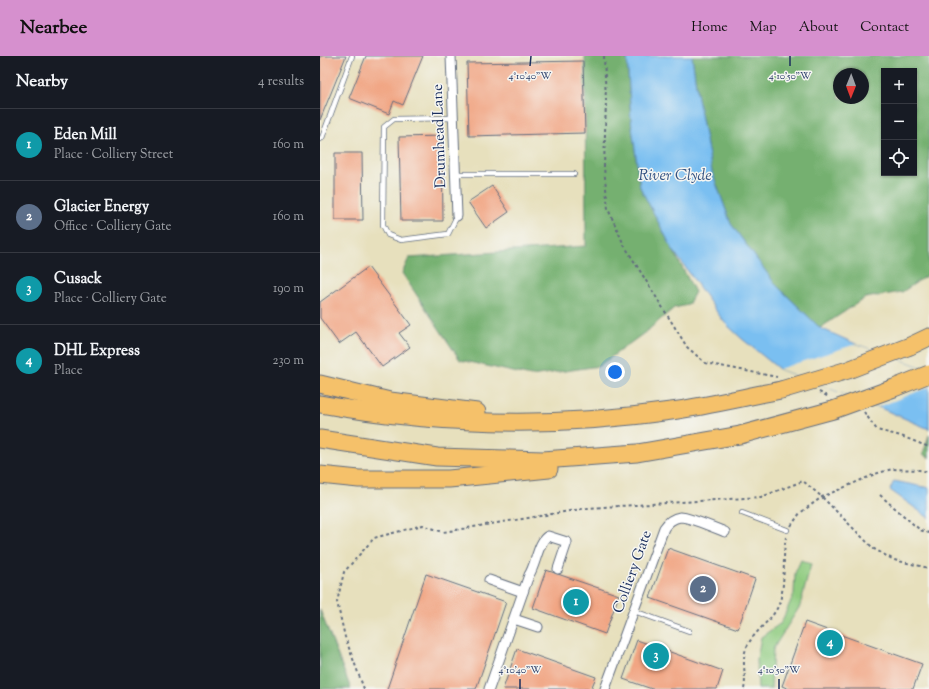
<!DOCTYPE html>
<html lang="en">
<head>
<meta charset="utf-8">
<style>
  body { margin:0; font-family:"Sorts Mill Goudy",serif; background:#242831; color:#f1f3f6 }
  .controls { position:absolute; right:12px; top:12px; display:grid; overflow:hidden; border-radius:0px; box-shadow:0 1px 3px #0004 }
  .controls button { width:36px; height:36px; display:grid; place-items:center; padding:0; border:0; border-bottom:1px solid #363941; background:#171b24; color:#f1f3f6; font:20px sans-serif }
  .compass { position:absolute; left:513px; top:12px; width:36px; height:36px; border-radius:50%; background:#171b24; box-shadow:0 1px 3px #0004; rotate:181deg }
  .you { position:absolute; left:295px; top:316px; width:14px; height:14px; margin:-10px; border:3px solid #fff; border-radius:50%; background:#1a73e8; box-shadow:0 0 0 6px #1a73e833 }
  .badge { display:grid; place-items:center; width:26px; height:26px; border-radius:50%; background:#d690ce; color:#fff; font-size:13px; font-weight:700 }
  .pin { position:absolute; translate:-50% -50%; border:2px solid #fff; box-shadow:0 1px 4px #0006 }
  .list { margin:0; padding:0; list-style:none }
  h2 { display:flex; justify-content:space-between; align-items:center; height:52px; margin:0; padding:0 16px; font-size:17px }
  h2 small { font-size:13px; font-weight:400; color:#9ea1a6 }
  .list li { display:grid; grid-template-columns:26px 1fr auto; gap:12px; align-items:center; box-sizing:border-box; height:72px; padding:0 16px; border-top:1px solid #363941 }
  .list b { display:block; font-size:15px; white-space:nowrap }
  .list p { margin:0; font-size:13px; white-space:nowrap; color:#9ea1a6 }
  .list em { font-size:13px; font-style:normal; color:#9ea1a6 }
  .icon { flex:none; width:22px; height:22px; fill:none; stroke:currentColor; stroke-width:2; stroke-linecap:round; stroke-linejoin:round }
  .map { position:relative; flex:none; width:609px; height:633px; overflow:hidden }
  header { display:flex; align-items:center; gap:24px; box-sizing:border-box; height:56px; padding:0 20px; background:#d690ce; color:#111 }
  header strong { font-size:19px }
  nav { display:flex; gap:22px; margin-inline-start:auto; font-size:14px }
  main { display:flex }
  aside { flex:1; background:#171b24 }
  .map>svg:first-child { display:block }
</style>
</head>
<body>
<header>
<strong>Nearbee</strong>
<nav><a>Home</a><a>Map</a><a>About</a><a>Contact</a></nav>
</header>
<main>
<aside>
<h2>Nearby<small>4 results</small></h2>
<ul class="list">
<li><span class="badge" style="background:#0f9aa8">1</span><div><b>Eden Mill</b><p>Place · Colliery Street</p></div><em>160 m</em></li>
<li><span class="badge" style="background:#5c6f8a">2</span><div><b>Glacier Energy</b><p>Office · Colliery Gate</p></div><em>160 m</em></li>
<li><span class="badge" style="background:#0f9aa8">3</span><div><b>Cusack</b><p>Place · Colliery Gate</p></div><em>190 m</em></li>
<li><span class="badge" style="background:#0f9aa8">4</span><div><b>DHL Express</b><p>Place</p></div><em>230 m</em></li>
</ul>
</aside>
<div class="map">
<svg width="609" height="633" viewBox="0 0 609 633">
  <rect width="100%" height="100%" fill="#f6f6f2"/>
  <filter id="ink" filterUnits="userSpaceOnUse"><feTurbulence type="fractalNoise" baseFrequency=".025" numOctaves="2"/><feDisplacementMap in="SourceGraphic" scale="8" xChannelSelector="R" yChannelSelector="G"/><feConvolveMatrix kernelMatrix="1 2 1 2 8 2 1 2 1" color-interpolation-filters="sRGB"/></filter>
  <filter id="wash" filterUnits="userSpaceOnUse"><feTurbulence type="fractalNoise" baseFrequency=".012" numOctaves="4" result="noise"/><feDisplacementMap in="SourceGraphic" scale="16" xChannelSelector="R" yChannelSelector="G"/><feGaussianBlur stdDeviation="0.9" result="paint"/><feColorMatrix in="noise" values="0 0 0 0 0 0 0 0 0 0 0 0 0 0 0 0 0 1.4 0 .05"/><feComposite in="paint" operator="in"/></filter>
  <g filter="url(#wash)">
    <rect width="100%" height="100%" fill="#e7e0bd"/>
    <path fill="#91cc81" stroke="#567e70" d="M481 504 491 508 480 550 453 593 451 633H438L437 603 441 581 461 567 474 538 475 517Z"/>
    <g fill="#74b06f" stroke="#487066" fill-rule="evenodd">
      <path d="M265 0H307L311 63 320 131 375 236 368 249 354 252 327 275 279 310 211 320 140 304 82 217 89 202 266 190Z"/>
      <path d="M372 0H609V218L582 236 545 242 500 272 455 228 411 168 392 116 377 37ZM564 15H594V117H564ZM519 18H543V42H519Z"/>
      <path d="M609 379V402L603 398Z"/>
      <path d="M0 554 31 633H0Z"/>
    </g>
    <g fill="#7abff1" stroke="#4a77a8">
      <path d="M307 0H372L377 37 392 116 411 168 455 228 500 272 536 288 609 314V373L558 351 459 313 421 282 404 266 353 194 320 131 311 63Z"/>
      <path d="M574 425 609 432V462L570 434Z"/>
    </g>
    <path fill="#e7e0bd" d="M536 288 609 314V331L558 351 459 313Z"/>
    <g id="blocks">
      <g fill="#f1a583">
        <path d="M0 0H26L0 64Z"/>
        <path d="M46 0H103L83 49 74 45 69 58 29 42Z"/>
        <path d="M263 5 265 77 149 80 147 7Z"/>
        <path d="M122 80 123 165H81L79 81Z"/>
        <path d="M15 97H42L43 164H15Z"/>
        <path d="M172 130 189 156 166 172 148 146Z"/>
        <path d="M48 211 91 269 79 277 90 291 62 311 36 276 19 288 0 262V246Z"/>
        <path d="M348 492 435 523 418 573 330 542Z"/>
        <path d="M226 514 299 539 285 578 213 552Z"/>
        <path d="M106 518 186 546 156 633H67Z"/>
        <path d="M485 566 602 608 593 633H469L462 630Z"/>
        <path d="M317 584 403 615 397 633H332L303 623Z"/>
        <path d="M197 593 276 621 271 633H183Z"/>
      </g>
    </g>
  </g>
  <g filter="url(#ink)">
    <use href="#blocks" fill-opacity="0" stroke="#626d7f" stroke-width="1"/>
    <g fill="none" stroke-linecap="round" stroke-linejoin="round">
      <defs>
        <g id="service">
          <path d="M134 62 74 63 64 71 63 169 68 179 81 184 128 178 137 160"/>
          <path d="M0 83 2 82 32 0"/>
          <path d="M136 118H254"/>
          <path d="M422 457 467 474"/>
          <path d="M314 555 369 575"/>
        </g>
        <g id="minor">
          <path d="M131 0 137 160"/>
          <path d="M169 524 203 536"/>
          <path d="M194 563 218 571"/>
          <path d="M169 633 209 519C216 509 218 485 228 480L247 486 238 513"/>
          <path d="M285 633 344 472C348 466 353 462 360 461 369 461 395 472 405 476"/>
        </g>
        <g id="motorway">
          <path d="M590 290 609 281"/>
          <path d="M0 328 70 345 157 356"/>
          <path d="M0 348C115 369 235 372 351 355 388 350 424 341 461 334"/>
          <path d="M0 383 117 401 223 404 317 397 420 379 513 354"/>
          <path d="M0 419 39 423H129L229 413"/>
        </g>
      </defs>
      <use href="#service" stroke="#626d7f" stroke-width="6"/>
      <use href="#minor" stroke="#626d7f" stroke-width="11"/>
      <use href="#motorway" stroke="#626d7f" stroke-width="19"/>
      <g stroke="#626d7f" stroke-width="2" stroke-dasharray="3 3" stroke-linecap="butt">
        <path d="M284 0 286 44 284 111 288 153 304 189 367 291 385 307 457 321"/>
        <path d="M499 336 509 341"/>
        <path d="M544 356 557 374 581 380 609 391"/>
        <path d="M560 439 600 474 609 477"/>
        <path d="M471 470 480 457 502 441 555 418 572 413 599 414 609 416"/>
        <path d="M44 633 25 581 17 546 24 516 54 482 103 469 123 476 268 452 441 441 483 425 502 441 554 493 574 504 609 512"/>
        <path d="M424 633C427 620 421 606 426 593 433 574 455 564 460 545 466 524 462 502 466 481"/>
      </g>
      <use href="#service" stroke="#fff" stroke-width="4.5"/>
      <use href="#minor" stroke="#fff" stroke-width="9"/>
      <use href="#motorway" stroke="#f5c16b" stroke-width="17"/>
      <defs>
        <g id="motorway-bridge">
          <path d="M461 334 528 314 590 290"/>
          <path d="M513 354 574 332 609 318"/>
        </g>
      </defs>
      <use href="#motorway-bridge" stroke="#626d7f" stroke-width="19" stroke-linecap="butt"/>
      <use href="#motorway-bridge" stroke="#f5c16b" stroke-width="17"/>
    </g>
  </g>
  <path fill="none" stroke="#1b2f5e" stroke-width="1.5" d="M210 10 211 0M470 10V0M200 633V623M459 633V623"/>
  <g text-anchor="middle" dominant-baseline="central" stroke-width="3" stroke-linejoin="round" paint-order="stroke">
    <g font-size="15" fill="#1b2f5e" stroke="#f6f6f2">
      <text transform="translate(120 80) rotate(-92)">Drumhead Lane</text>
      <text transform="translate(313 516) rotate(-70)">Colliery Gate</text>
    </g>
    <g font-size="16" font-style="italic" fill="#335383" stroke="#f6f6f2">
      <text x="355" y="120">River Clyde</text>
    </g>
  </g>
  <g font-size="10" text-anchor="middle" fill="#1b2f5e" stroke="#f6f6f2" stroke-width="3" stroke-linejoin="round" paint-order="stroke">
    <text x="210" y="23">4°10'40"W</text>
    <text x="470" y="23">4°10'50"W</text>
    <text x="200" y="617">4°10'40"W</text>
    <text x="459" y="617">4°10'50"W</text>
  </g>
</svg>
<div class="controls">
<button>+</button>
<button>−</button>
<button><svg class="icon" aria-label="locate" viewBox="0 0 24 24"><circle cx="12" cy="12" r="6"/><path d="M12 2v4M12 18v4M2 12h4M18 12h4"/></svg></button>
</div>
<svg class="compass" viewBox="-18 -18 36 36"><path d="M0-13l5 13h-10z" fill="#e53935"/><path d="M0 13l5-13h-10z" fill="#9ea1a6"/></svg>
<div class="you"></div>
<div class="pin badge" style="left:256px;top:546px;background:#0f9aa8">1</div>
<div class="pin badge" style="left:383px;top:533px;background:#5c6f8a">2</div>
<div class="pin badge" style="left:336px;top:600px;background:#0f9aa8">3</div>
<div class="pin badge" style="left:510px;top:587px;background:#0f9aa8">4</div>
</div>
</main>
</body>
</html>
